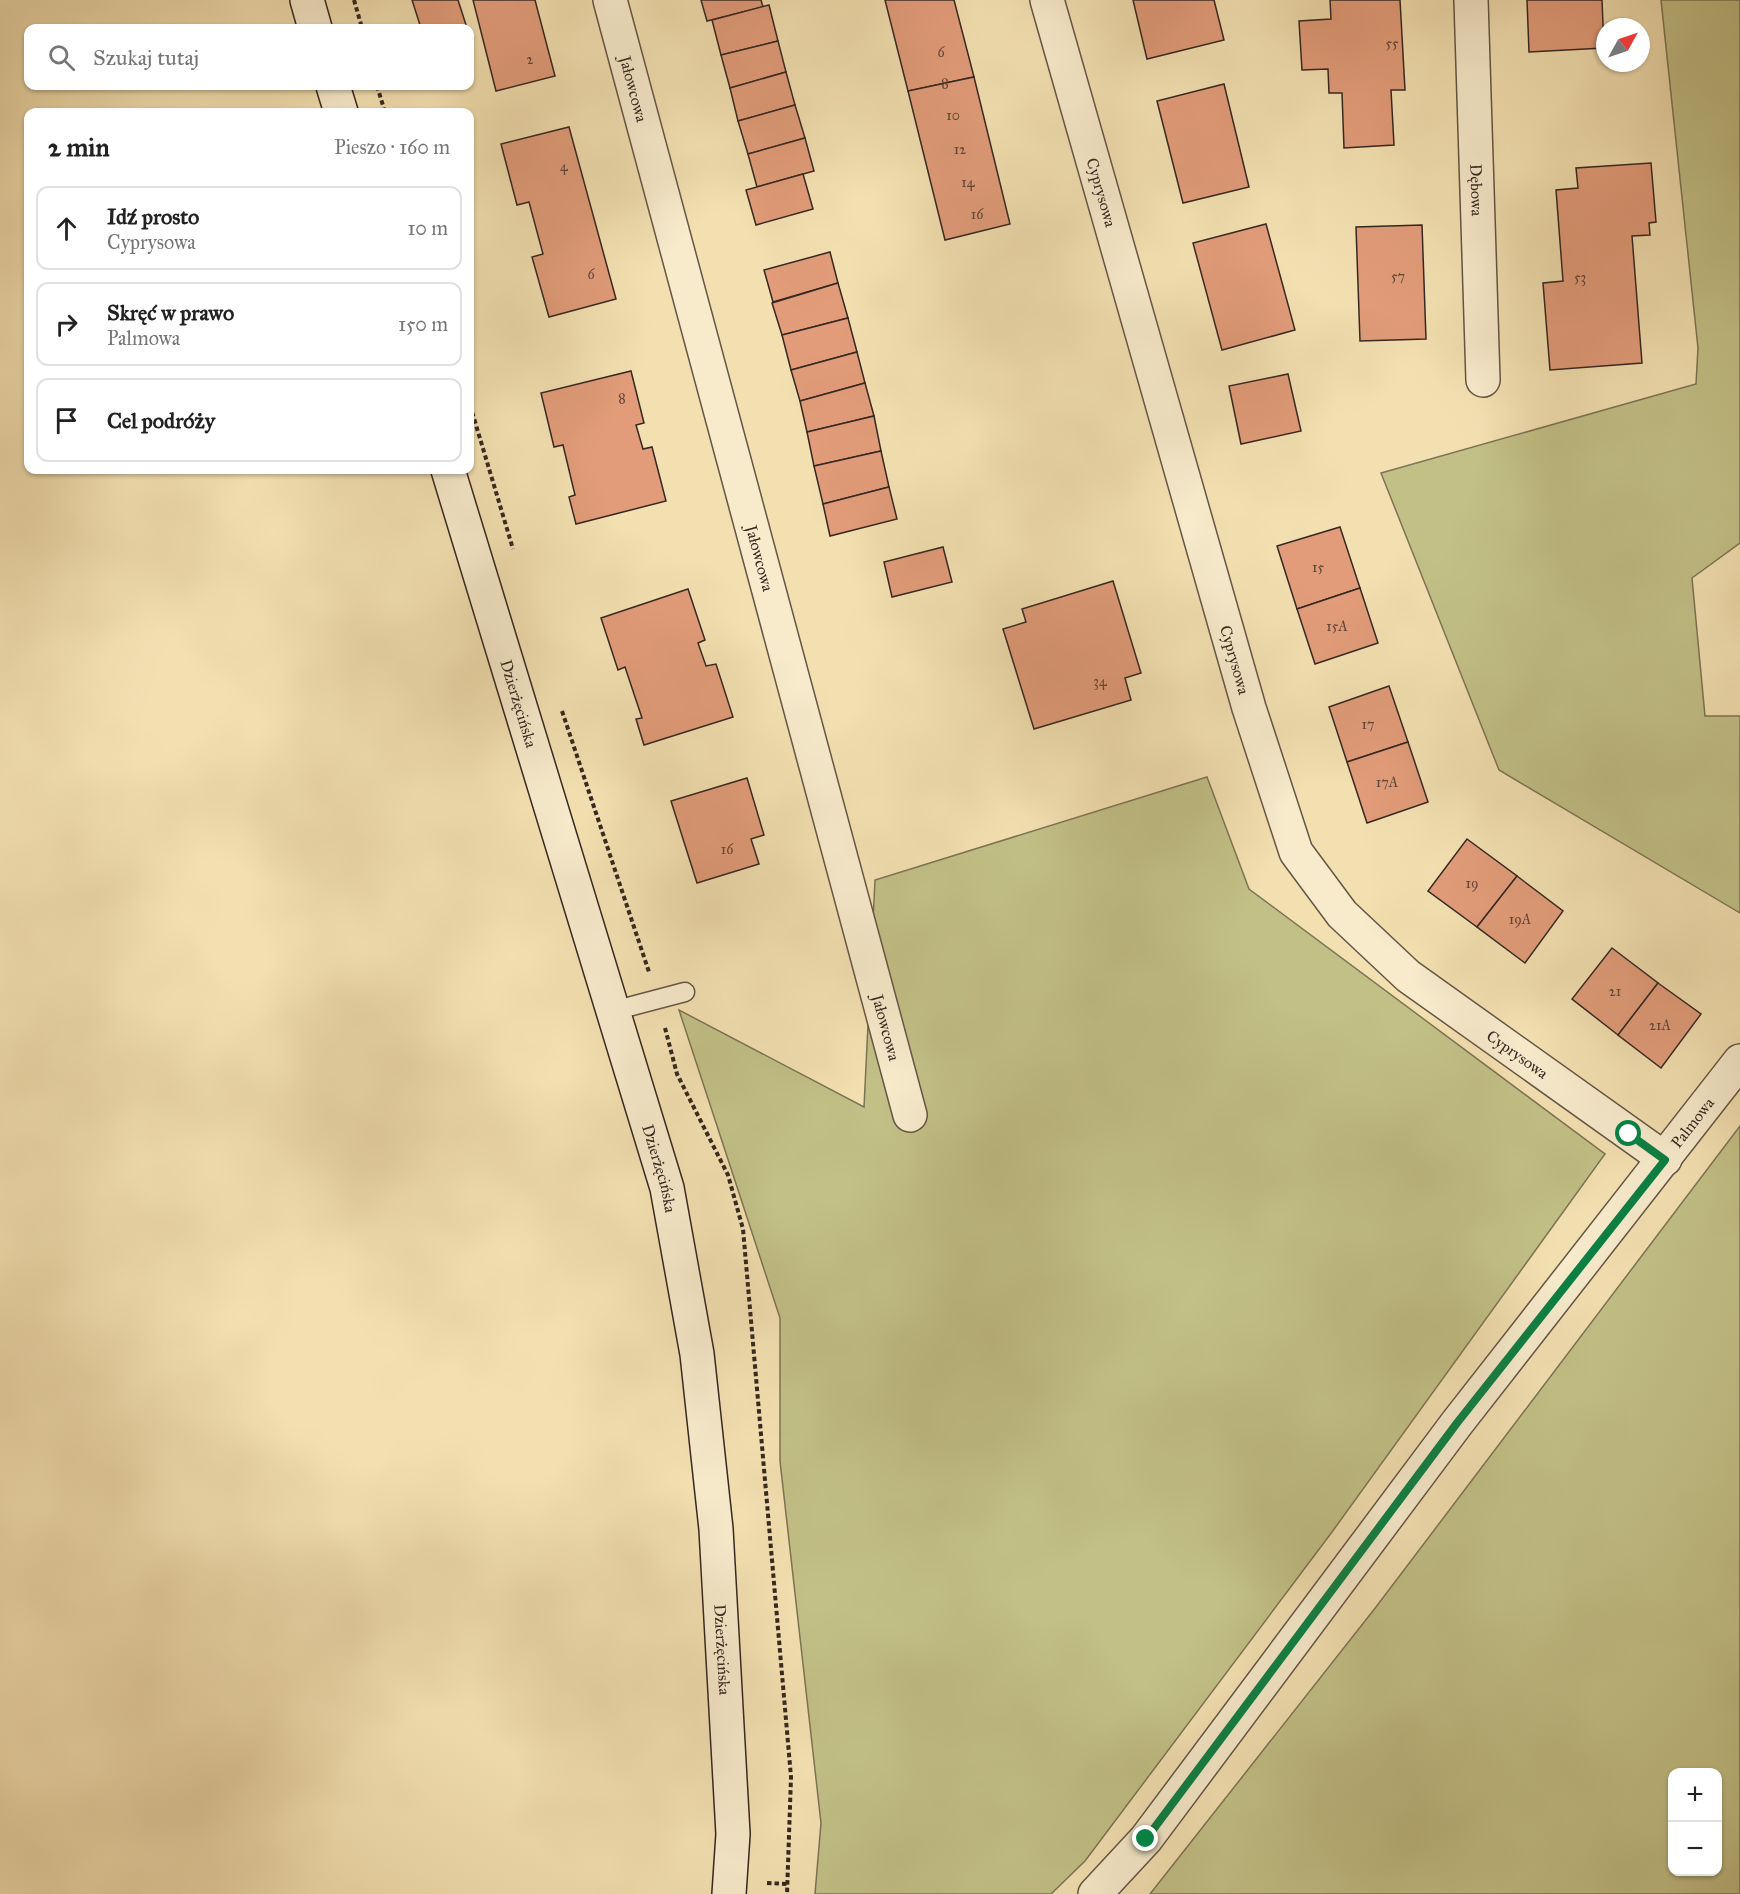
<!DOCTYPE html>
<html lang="pl">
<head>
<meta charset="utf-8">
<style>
  body { margin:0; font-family:"IM FELL Great Primer",serif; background:#f2f2f2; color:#222 }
  .controls { position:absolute; right:18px; bottom:18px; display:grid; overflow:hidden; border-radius:12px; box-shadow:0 2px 4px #0004 }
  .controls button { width:54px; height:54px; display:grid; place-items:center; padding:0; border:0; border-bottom:2px solid #e0e0e0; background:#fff; color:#222; font:30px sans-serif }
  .compass { position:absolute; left:1596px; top:18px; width:54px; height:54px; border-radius:50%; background:#fff; box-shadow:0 2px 4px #0004; rotate:50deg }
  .stop { position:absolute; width:18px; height:18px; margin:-14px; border:4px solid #0b8043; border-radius:50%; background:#fff }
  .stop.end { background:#0b8043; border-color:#fff; box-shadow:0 2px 6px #0008 }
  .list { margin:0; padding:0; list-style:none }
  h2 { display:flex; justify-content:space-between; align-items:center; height:78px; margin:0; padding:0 24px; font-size:26px }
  h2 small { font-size:20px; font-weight:400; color:#767676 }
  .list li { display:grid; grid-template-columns:39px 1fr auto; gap:18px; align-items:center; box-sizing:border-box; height:84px; margin:0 12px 12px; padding:0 12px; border:2px solid #e0e0e0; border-radius:12px }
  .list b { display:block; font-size:22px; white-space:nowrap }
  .list p { margin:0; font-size:20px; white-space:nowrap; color:#767676 }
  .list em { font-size:20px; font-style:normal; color:#767676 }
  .icon { flex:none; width:33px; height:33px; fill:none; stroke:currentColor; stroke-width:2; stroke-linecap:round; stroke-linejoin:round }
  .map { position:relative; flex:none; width:1740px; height:1894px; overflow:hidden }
  .search { position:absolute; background:#fff; box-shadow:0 2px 4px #0004; left:24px; top:24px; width:450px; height:66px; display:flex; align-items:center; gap:15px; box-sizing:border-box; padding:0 21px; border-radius:12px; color:#767676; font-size:22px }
  .panel { position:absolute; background:#fff; box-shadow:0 2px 4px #0004; left:24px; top:108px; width:450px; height:366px; border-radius:12px }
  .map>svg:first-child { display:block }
</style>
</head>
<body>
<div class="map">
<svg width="1740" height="1894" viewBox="0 0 1740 1894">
  <rect width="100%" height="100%" fill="#f3e0b1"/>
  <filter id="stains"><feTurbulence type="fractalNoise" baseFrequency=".00333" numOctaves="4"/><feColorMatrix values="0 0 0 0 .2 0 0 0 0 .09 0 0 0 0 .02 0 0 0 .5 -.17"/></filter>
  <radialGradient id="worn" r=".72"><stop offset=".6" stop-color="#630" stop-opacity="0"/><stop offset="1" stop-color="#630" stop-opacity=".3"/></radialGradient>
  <g fill="#c2c087" stroke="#7c7454" stroke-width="1.5" fill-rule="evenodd">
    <path d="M1661 0H1740V543L1692 578 1705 716H1740V913L1499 770 1381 473 1696 384 1698 348Z"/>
    <path d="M1207 777 1249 889 1605 1154 1332 1532 1085 1861 1051 1894H815L821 1823 780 1461V1318L679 1010 864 1107 875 880Z"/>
    <path d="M1740 1126V1894H1150L1376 1607ZM1672 1772H1718V1872H1672Z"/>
  </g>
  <g fill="#e29c7a" stroke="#352821" stroke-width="1.5">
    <path d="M412 0H458L467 28H421Z"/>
    <path d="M473 0H535L555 76 496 91Z"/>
    <path d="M701 0H761L763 7 707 21Z"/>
    <path d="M885 0H954L974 77 908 91Z"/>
    <path d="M1133 0H1214L1224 40 1147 59Z"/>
    <path d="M1330 0H1400L1405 90H1391L1394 145 1344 148 1342 93H1329L1328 69 1302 70 1299 21 1331 19Z"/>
    <path d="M1527 0H1602L1604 48 1529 52Z"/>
    <path d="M769 5 778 41 721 55 712 20Z"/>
    <path d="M778 41 786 72 730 88 721 55Z"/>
    <path d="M786 72 795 105 738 121 730 88Z"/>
    <path d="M974 77 1010 224 945 240 908 91Z"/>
    <path d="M1224 84 1249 187 1183 203 1157 101Z"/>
    <path d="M795 105 805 138 748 154 738 121Z"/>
    <path d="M569 127 616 299 549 317 532 257 543 254 529 202 517 205 501 144Z"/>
    <path d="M805 138 814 171 757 187 748 154Z"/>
    <path d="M1651 163 1656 222 1649 223 1650 235 1632 236 1642 363 1550 370 1543 283 1563 281 1556 190 1578 188 1576 168Z"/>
    <path d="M803 174 813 209 756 225 746 190Z"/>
    <path d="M1266 224 1295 330 1222 350 1193 243Z"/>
    <path d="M1422 225 1426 339 1360 341 1356 227Z"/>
    <path d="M830 252 838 283 773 302 764 270Z"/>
    <path d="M838 283 848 318 782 335 772 303Z"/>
    <path d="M848 318 857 352 791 370 782 335Z"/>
    <path d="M857 352 865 383 800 401 791 370Z"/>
    <path d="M631 371 644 423 636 425 643 449 652 447 666 501 576 524 569 497 575 495 563 445 554 447 541 393Z"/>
    <path d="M1288 374 1301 431 1241 444 1229 386Z"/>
    <path d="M865 383 874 416 807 432 800 401Z"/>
    <path d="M874 416 881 451 814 466 807 432Z"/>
    <path d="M881 451 889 487 823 504 814 466Z"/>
    <path d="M889 487 897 519 830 536 823 504Z"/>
    <path d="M1340 527 1360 588 1297 609 1277 546Z"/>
    <path d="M943 547 952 582 892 597 884 562Z"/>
    <path d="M1113 581 1141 673 1125 678 1131 700 1034 729 1003 629 1026 622 1022 609Z"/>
    <path d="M1360 588 1378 643 1315 664 1297 609Z"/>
    <path d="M688 589 705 640 698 643 706 666 716 664 733 717 644 745 636 719 642 718 625 667 618 670 601 618Z"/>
    <path d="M1389 686 1408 742 1347 762 1329 707Z"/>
    <path d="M1408 742 1428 802 1367 823 1347 762Z"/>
    <path d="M747 778 764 835 751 839 759 864 697 883 671 801Z"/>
    <path d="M1467 839 1517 876 1477 927 1428 891Z"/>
    <path d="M1517 876 1563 911 1525 963 1477 927Z"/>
    <path d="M1612 948 1658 983 1618 1035 1572 999Z"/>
    <path d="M1658 983 1701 1014 1661 1068 1618 1035Z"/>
  </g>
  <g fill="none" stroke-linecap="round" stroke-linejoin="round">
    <defs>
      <path id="lane" d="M613 1011 685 992"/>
      <g id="street">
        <path id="s1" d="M610 0 910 1115"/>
        <path id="s2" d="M1047 0 1249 708 1296 852 1342 914 1408 976 1665 1159"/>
        <path id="s3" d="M1471 0 1483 380"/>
        <path id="s4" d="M1095 1894 1146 1839 1457 1423 1740 1061"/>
      </g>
      <g id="secondary">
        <path d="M307 0 315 28"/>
        <path d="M333 86 341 112"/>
        <path id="s5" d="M448 470 667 1188 697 1354 716 1529 733 1834 729 1894"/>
      </g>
    </defs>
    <use href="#lane" stroke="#645645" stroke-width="21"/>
    <use href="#street" stroke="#645645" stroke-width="36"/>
    <use href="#secondary" stroke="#352821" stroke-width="36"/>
    <g stroke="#352821" stroke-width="4" stroke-dasharray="4.5 3" stroke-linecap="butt">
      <path d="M354 0 362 28"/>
      <path d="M377 86 385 112"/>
      <path d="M470 405 513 549"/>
      <path d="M562 711 649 972"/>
      <path d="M665 1028 677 1074 728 1175 743 1229 791 1777 787 1894"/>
      <path d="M767 1883 787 1884"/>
    </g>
    <use href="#lane" stroke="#f7ebcc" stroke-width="18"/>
    <use href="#street" stroke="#f7ebcc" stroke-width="33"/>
    <use href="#secondary" stroke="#f7ebcc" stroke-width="33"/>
  </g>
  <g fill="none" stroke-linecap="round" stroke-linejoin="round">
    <path stroke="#0b8043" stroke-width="8" d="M1146 1839 1457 1423 1665 1160 1629 1134"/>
  </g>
  <g text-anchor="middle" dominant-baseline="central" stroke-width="6" stroke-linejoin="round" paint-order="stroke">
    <g font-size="14" fill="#604537">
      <text x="1392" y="43">55</text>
      <text x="941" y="52">6</text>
      <text x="530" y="59">2</text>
      <text x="945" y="83">8</text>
      <text x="953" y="115">10</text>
      <text x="960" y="149">12</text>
      <text x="564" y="166">4</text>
      <text x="968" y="182">14</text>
      <text x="977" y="214">16</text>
      <text x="591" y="274">6</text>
      <text x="1398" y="276">57</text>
      <text x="1580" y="277">53</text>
      <text x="622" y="398">8</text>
      <text x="1318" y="567">15</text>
      <text x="1337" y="626">15A</text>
      <text x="1100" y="681">34</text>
      <text x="1368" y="724">17</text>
      <text x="1387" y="782">17A</text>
      <text x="727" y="849">16</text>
      <text x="1472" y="883">19</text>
      <text x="1520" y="919">19A</text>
      <text x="1615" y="991">21</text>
      <text x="1660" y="1025">21A</text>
    </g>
    <g font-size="16" fill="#352821" stroke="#f7ebcc">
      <text stroke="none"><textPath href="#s1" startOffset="92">Jałowcowa</textPath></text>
      <text stroke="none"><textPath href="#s3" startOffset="190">Dębowa</textPath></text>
      <text stroke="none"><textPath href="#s2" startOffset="200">Cyprysowa</textPath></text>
      <text stroke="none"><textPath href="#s1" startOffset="578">Jałowcowa</textPath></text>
      <text stroke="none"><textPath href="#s2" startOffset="686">Cyprysowa</textPath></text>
      <text stroke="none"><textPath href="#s5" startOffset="244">Dzierżęcińska</textPath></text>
      <text stroke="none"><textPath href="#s1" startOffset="1064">Jałowcowa</textPath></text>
      <text stroke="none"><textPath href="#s2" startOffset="1190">Cyprysowa</textPath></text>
      <text stroke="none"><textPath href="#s4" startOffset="976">Palmowa</textPath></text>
      <text stroke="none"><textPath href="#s5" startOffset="730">Dzierżęcińska</textPath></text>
      <text stroke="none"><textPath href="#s5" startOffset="1216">Dzierżęcińska</textPath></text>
    </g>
  </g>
  <rect width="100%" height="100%" filter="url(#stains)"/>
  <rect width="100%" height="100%" fill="url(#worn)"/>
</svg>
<div class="controls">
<button>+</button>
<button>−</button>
</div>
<svg class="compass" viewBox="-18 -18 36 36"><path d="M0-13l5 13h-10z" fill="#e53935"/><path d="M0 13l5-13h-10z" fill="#767676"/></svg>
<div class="stop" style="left:1629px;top:1134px"></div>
<div class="stop end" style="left:1146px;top:1839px"></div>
<div class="search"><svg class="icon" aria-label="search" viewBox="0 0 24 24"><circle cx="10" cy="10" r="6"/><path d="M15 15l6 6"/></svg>Szukaj tutaj</div>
<section class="panel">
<h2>2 min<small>Pieszo · 160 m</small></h2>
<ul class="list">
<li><svg class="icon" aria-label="ahead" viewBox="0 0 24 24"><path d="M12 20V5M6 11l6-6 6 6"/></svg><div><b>Idź prosto</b><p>Cyprysowa</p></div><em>10 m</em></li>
<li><svg class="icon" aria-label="right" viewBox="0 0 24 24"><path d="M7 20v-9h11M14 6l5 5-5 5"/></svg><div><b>Skręć w prawo</b><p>Palmowa</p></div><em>150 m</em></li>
<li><svg class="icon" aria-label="arrive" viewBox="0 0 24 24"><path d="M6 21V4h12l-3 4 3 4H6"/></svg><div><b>Cel podróży</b></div></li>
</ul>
</section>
</div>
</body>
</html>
